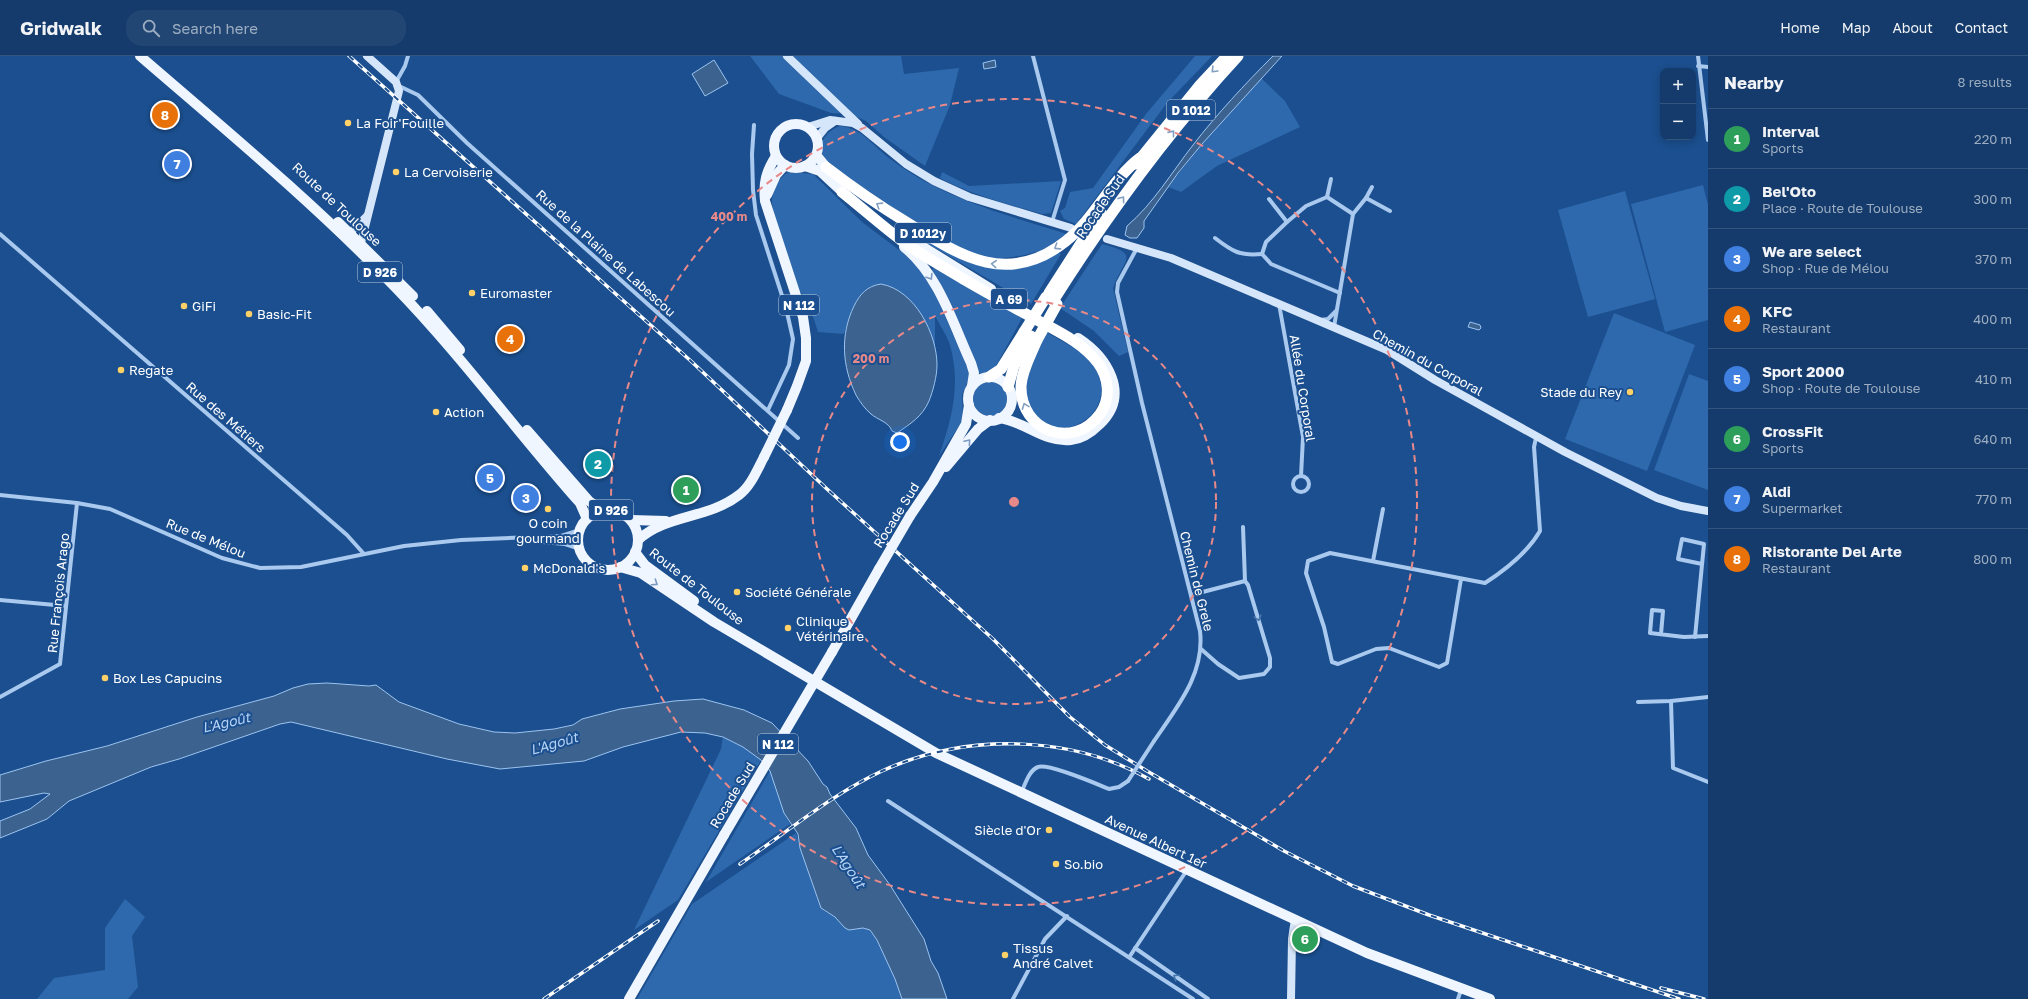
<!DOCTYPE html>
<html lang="en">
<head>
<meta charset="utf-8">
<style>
  body { margin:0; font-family:"Golos Text",sans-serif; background:#214673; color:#f1f3f6 }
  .controls { position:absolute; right:12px; top:12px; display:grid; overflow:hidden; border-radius:8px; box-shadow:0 2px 10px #0003 }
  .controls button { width:36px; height:36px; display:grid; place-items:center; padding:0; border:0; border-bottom:1px solid #33557e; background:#143b6b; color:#f1f3f6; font:20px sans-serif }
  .you { position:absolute; left:900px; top:386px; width:14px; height:14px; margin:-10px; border:3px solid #fff; border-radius:50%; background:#1a73e8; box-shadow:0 0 0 6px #1a73e833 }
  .badge { display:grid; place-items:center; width:26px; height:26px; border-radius:50%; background:#ea580c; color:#fff; font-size:13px; font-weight:700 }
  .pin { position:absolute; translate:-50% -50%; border:2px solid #fff; box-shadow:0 1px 4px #0006 }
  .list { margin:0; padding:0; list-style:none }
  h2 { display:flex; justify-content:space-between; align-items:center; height:52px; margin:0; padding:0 16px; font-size:17px }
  h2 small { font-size:13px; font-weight:400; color:#9dadc1 }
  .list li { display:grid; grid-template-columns:26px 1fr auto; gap:12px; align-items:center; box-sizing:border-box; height:60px; padding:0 16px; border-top:1px solid #33557e }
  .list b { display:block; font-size:15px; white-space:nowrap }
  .list p { margin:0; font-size:13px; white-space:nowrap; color:#9dadc1 }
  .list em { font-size:13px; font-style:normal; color:#9dadc1 }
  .icon { flex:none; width:22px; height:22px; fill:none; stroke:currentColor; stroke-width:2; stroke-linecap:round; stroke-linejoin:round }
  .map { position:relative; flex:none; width:1708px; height:943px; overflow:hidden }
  header { display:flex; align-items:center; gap:24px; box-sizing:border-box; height:56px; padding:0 20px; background:#143b6b; border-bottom:1px solid #33557e }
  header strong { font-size:19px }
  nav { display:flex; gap:22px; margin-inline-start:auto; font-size:14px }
  .search { width:280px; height:36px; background:#214673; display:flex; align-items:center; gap:10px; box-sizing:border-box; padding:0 14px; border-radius:16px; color:#9dadc1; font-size:15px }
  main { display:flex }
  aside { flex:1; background:#143b6b }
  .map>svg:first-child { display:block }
</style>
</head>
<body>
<header>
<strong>Gridwalk</strong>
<div class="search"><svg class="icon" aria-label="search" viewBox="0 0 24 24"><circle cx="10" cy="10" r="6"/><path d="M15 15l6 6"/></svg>Search here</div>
<nav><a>Home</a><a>Map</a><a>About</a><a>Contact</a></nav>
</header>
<main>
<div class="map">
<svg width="1708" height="943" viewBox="0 0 1708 943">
  <rect width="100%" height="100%" fill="#1b4f8f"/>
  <g fill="#2e69ad">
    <path d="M750 0H901L904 18 959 12 950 49 925 110 884 81 866 65 850 58 831 57 779 38Z"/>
    <path d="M1195 0H1212L1167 47 1076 168 1064 163 1060 155 1065 152 1070 136 1093 132 1146 58Z"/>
    <path d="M1261 22 1285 45 1300 71 1217 110 1181 136 1168 131 1202 88Z"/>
    <path d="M840 70C862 72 873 90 889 102 941 142 1006 159 1067 178L1038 198 1036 196C1015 202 993 205 973 198 954 192 831 114 823 100 816 87 828 74 840 70Z"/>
    <path d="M788 116 813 118 862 166 903 197 922 214 932 231 971 319 962 339 963 364 939 400C952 362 961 329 950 289 947 279 939 269 935 259V295L930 278 916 251 881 228C857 231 850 258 844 278L818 276 807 242 799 235C791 213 772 166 772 144 773 133 779 122 788 116Z"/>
    <path d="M942 116 969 130 1061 125 1051 157 1042 158C1007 148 972 139 940 122Z"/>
    <path d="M1703 129 1708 149V264L1665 276 1631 148Z"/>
    <path d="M1625 135 1655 243 1588 261 1558 154Z"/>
    <path d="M876 151 988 211 1058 196 1061 198 1031 248 920 183Z"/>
    <path d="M1102 188C1142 198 1123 204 1113 232L1128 296 1119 300 1094 275 1060 252Z"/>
    <path d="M934 212 1022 262 996 310 991 314 981 318 978 316 931 214Z"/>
    <path d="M1614 257 1695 289 1647 415 1565 383Z"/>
    <path d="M1046 276C1061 285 1082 294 1093 309 1109 332 1101 359 1076 369 1070 372 1064 374 1058 373 1053 373 1048 369 1044 366 1033 360 1026 346 1026 333 1025 314 1038 293 1046 276Z"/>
    <path d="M1689 318 1708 325V434L1654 414Z"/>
    <circle cx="990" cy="343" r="17"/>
    <path d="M723 681 743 691 761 704 678 844 634 874 721 693Z"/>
    <path d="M770 715 784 757 790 768 706 826Z"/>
    <path d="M796 777 817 842 824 855 835 861 845 872 849 874 863 872 869 874 877 884 895 923 902 943H637L692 848Z"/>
    <path d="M125 843 145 861 132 880 138 931 128 943H37L54 922 105 914V872Z"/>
  </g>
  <g fill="#3c6290" stroke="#9cc4f0">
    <path d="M1273 0H1282L1202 88 1178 117 1144 165V172L1137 182H1130L1125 179 1127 170C1153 148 1172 116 1193 89 1217 58 1245 28 1273 0Z"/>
    <path d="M714 4 728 27 705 40 692 18Z"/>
    <path d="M995 4 996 11 984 13 983 7Z"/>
    <path d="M881 228C915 234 937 278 937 309 937 320 933 335 929 345 922 361 910 368 897 377L892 375C889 366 878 364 871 358 865 353 860 346 856 339 842 310 840 279 854 250 860 238 867 230 881 228Z"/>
    <path d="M1470 266 1480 269 1481 272 1479 274 1468 271Z"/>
    <path d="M327 627 369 630 376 629 399 646 459 668 494 676 515 677 554 673 573 669 582 663 620 653 674 645 703 643 744 654 772 667 808 705 823 728 827 731 830 738 856 772 868 799 890 829 924 883 931 905 938 917 947 943H902L895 923 877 884 870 874 863 872 849 874 845 872 835 861 821 852 800 792 798 778 784 757 770 715 761 704 743 691 723 681 705 677 681 676 623 691 584 705 500 713 447 703 291 666 280 668 179 703 151 711 69 745 47 763 0 782V765L30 753 50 738 44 737 0 746V719L46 705 107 690 197 661 274 640 293 632 308 628Z"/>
  </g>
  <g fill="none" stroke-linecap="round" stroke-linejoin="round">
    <g stroke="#a9c9ee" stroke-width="4">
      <path d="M1033 0 1065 124 1052 166"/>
      <path d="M1698 0 1708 84"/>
      <path d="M1698 10 1708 11"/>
      <path d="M396 26 405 10 408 0"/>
      <path d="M399 30 418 39 467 87 798 382"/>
      <path d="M754 69 752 98 753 134 756 159 786 252 793 283 789 309 768 354"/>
      <path d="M1327 141 1331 123"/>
      <path d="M1366 142 1372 131"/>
      <path d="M1269 143 1287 166"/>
      <path d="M0 178 347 479 364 498"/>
      <path d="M1215 182C1233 196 1240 200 1262 198"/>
      <path d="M1137 192 1118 227 1117 236 1142 347 1200 575C1205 618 1177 651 1154 685"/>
      <path d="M1262 198 1266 186 1287 166 1306 150 1327 141 1353 158"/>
      <path d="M1262 198 1271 208 1340 237"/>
      <path d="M1279 248 1303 381 1301 420"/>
      <path d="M1320 264 1328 263 1336 255"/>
      <path d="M1334 271 1353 158 1366 142 1390 155"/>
      <circle cx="1301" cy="428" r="8"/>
      <path d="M0 439 77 447 110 453 222 502 260 512 301 511 404 490 461 484 561 480 580 474"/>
      <path d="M520 484 565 488 580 493"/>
      <path d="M1373 505 1383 453"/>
      <path d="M1461 523 1447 607 1439 611 1389 592 1376 593 1338 608 1332 606 1324 571 1306 517 1308 505 1330 497 1485 527C1505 514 1528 496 1540 475L1534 391 1536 382"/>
      <path d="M1191 539 1245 525"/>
      <path d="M0 544 66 550"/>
      <path d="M1661 578 1663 555 1652 554 1650 577 1684 581 1708 580"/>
      <path d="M1695 581 1704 488 1682 483 1678 503 1702 508"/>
      <path d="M1201 593 1218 608 1239 622 1264 618 1270 611V602L1248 529 1245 525 1243 471"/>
      <path d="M0 641 60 608 77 447"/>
      <path d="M1671 645 1673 712 1708 726"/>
      <path d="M1638 646 1671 645 1708 641"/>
      <path d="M1021 737C1025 729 1029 714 1038 711 1048 707 1097 728 1109 733L1119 731 1128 725"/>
      <path d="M888 745 1193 943"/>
      <path d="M1135 892 1208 943"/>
      <path d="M1130 900 1187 814"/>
      <path d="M1013 943 1045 883 1067 860"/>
      <path d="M1458 943 1461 934"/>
    </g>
    <g stroke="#d6e6fa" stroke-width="8">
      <path d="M787 0 858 68"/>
      <path d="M808 71 830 64 853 67 862 72 906 108 934 125 969 141 1071 172"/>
      <path d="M817 82 825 72 835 65"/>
      <path d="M350 177 367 160"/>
      <path d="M1107 183 1171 202 1387 294 1435 324 1565 396 1657 442 1681 450 1708 455"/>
      <path d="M361 187 399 35 396 26 367 0"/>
      <path d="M1291 943 1292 883 1295 863"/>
    </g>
    <g stroke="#f0f6ff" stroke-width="10">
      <path d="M140 0C227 75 315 148 395 231 461 299 517 376 580 447L587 463"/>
      <circle cx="796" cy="90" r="22"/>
      <path d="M816 99 831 117"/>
      <path d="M776 100C766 116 763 126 765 145L803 261 806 282V305L797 330 787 354"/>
      <path d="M805 110 820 115 848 141"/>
      <path d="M767 139 776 119 785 109"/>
      <path d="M338 166 413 240"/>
      <path d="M899 176 991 233"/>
      <path d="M904 191C939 219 953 268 971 307L974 317 972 330"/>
      <path d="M427 255 460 294"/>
      <circle cx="990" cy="343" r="22"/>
      <path d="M999 362C1025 365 1044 387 1071 384 1083 383 1092 376 1100 368 1131 338 1107 301 1078 282"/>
      <path d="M527 374 589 445 602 454"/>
      <path d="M946 411 978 373 990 364"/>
      <circle cx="608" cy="484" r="30"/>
      <path d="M910 460 933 426 966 368 969 349"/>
      <path d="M631 464 666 465"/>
      <path d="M638 484C667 458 708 463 739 439 751 430 757 414 764 401"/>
      <path d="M635 496 645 509 694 545"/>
      <path d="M620 511 641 517 714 566 936 697 1367 897 1490 943"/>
      <path d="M832 596 879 513"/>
      <path d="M629 943 724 779"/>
    </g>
    <g stroke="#fff" stroke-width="11">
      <path d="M1136 108 1200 29 1227 0"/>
      <path d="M826 111C852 131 878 149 906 166 959 199 1007 232 1066 185 1095 162 1111 124 1140 102"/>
      <path d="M842 136C862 152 881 169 901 184 921 199 944 211 965 224 989 238 1013 251 1037 264 1059 276 1083 287 1098 307 1109 322 1111 343 1100 358 1073 395 1020 375 1021 330 1022 314 1031 299 1037 284"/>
      <path d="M1049 237 1101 156"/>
      <path d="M1053 245C1108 158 1168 76 1238 0"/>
      <path d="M989 321 1001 313 1024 276"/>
      <path d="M1008 331 1014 310 1031 280"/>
    </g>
    <defs>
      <g id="rail">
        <path d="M349 0 692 306 827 433 993 583 1070 661 1105 689 1147 715 1284 795 1353 830 1429 859 1679 943"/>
        <path d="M740 808C786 777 832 738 882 715 965 677 1069 678 1149 723"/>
        <path d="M1661 932 1704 943"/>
        <path d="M544 943 658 865"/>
      </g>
    </defs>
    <use href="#rail" stroke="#fff" stroke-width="3.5"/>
    <use href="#rail" stroke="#1b4f8f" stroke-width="2" stroke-dasharray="6" stroke-linecap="butt"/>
    <path stroke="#a9c9ee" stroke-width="4" d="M1128 725 1154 685"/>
    <g stroke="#f0f6ff" stroke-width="10">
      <path d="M764 401 787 354"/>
      <path d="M879 513 910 460"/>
      <path d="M724 779 832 596"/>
    </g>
    <g stroke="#fff" stroke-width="11">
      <path d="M1024 276 1046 241"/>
      <path d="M1037 284 1057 248"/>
    </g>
  </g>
  <defs><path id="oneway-chevron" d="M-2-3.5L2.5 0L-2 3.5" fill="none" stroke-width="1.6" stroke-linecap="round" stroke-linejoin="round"/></defs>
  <g stroke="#829ec1">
    <use href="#oneway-chevron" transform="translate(1214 14) rotate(134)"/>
    <use href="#oneway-chevron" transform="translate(1172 77) rotate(-51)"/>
    <use href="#oneway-chevron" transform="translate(1122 143) rotate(-54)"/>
    <use href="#oneway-chevron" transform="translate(879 149) rotate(-148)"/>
    <use href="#oneway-chevron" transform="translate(1057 191) rotate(147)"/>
    <use href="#oneway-chevron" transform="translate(994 208) rotate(-175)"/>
    <use href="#oneway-chevron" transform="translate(1025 350) rotate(-111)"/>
  </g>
  <g stroke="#7b9ac1">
    <use href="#oneway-chevron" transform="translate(930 221) rotate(58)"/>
    <use href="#oneway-chevron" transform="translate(968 386) rotate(-50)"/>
    <use href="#oneway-chevron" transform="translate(655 527) rotate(34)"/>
  </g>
  <g stroke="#4674ac">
    <use href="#oneway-chevron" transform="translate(1258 562) rotate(74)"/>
    <use href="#oneway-chevron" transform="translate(1176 921) rotate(-145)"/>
  </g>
  <g fill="none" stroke="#e88989" stroke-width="2" stroke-dasharray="7 5">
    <circle cx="1014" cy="446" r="202"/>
    <circle cx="1014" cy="446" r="403"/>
  </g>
  <g fill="#ffd166" stroke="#1b4f8f" stroke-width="1.5">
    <circle cx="348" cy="67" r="4"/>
    <circle cx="396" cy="116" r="4"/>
    <circle cx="472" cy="237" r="4"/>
    <circle cx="184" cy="250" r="4"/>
    <circle cx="249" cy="258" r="4"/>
    <circle cx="121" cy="314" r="4"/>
    <circle cx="1630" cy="336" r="4"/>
    <circle cx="436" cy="356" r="4"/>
    <circle cx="548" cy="453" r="4"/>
    <circle cx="525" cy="512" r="4"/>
    <circle cx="737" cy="536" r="4"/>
    <circle cx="788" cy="572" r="4"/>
    <circle cx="105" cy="622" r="4"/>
    <circle cx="1049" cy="774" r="4"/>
    <circle cx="1056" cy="808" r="4"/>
    <circle cx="1005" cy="899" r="4"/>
  </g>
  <g text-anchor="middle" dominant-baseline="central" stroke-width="4" stroke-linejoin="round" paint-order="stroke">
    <g fill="#1b4f8f" stroke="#bbcadd" stroke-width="1">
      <rect x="1167" y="44" width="48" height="20" rx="3"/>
      <rect x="895" y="167" width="56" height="20" rx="3"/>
      <rect x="358" y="206" width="44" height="20" rx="3"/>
      <rect x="991" y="233" width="36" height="20" rx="3"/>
      <rect x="779" y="239" width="40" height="20" rx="3"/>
      <rect x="589" y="444" width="44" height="20" rx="3"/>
      <rect x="758" y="678" width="40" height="20" rx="3"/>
    </g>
    <g font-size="12" font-weight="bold" fill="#fff">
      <text x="1191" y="54">D 1012</text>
      <text x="923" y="177">D 1012y</text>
      <text x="380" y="216">D 926</text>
      <text x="1009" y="243">A 69</text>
      <text x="799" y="249">N 112</text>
      <text x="611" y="454">D 926</text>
      <text x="778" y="688">N 112</text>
    </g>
    <g font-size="13" fill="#fff" stroke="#1b4f8f" text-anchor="start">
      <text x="356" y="67">La Foir'Fouille</text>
      <text x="404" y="116">La Cervoiserie</text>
      <text x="480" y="237">Euromaster</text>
      <text x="192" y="250">GiFi</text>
      <text x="257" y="258">Basic-Fit</text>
      <text x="129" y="314">Regate</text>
      <text x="1622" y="336" text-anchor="end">Stade du Rey</text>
      <text x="444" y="356">Action</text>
      <text x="548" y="467" text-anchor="middle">O coin<tspan x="548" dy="15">gourmand</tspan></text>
      <text x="533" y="512">McDonald's</text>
      <text x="745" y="536">Société Générale</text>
      <text x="796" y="565">Clinique<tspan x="796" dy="15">Vétérinaire</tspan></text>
      <text x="113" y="622">Box Les Capucins</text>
      <text x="1041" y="774" text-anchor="end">Siècle d'Or</text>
      <text x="1064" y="808">So.bio</text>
      <text x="1013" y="892">Tissus<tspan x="1013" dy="15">André Calvet</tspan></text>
    </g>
    <g font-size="13" fill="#fff" stroke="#1b4f8f">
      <text transform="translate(337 148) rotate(43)">Route de Toulouse</text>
      <text transform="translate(1100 150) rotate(-55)">Rocade Sud</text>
      <text transform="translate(606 197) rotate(42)">Rue de la Plaine de Labescou</text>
      <text transform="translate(1428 306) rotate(29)">Chemin du Corporal</text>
      <text transform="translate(1303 332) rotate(81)">Allée du Corporal</text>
      <text transform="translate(226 361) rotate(41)">Rue des Métiers</text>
      <text transform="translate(896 459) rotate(-58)">Rocade Sud</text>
      <text transform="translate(206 482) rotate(22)">Rue de Mélou</text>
      <text transform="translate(1197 525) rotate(76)">Chemin de Grele</text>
      <text transform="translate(697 530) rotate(38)">Route de Toulouse</text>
      <text transform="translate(58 537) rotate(-84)">Rue François Arago</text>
      <text transform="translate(732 739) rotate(-59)">Rocade Sud</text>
      <text transform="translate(1156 785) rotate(25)">Avenue Albert 1er</text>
    </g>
    <g font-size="14" font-style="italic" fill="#b5d3f5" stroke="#1b4f8f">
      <text transform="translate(226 666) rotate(-13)">L'Agoût</text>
      <text transform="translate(554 687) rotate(-16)">L'Agoût</text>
      <text transform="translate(849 810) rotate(57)">L'Agoût</text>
    </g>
  </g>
  <circle cx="1014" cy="446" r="6" fill="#e88989" stroke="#1b4f8f" stroke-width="2"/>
  <g font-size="12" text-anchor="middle" font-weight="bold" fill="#e88989" stroke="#1b4f8f" stroke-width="4" stroke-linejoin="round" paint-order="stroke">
    <text x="729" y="165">400 m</text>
    <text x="871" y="307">200 m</text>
  </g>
</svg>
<div class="controls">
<button>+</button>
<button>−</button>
</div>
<div class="you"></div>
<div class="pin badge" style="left:686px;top:434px;background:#2e9e5b">1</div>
<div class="pin badge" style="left:598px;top:408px;background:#0f9aa8">2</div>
<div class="pin badge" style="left:526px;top:442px;background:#3f7fe0">3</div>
<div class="pin badge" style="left:510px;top:283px;background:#e8710a">4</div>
<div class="pin badge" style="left:490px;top:422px;background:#3f7fe0">5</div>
<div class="pin badge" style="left:1305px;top:883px;background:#2e9e5b">6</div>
<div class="pin badge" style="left:177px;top:108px;background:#3f7fe0">7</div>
<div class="pin badge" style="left:165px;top:59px;background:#e8710a">8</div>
</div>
<aside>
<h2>Nearby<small>8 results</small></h2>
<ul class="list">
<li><span class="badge" style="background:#2e9e5b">1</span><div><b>Interval</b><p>Sports</p></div><em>220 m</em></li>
<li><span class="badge" style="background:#0f9aa8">2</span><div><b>Bel'Oto</b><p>Place · Route de Toulouse</p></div><em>300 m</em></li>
<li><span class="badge" style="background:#3f7fe0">3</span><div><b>We are select</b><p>Shop · Rue de Mélou</p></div><em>370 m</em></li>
<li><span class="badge" style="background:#e8710a">4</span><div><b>KFC</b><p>Restaurant</p></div><em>400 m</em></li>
<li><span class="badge" style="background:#3f7fe0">5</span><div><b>Sport 2000</b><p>Shop · Route de Toulouse</p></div><em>410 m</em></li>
<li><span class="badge" style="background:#2e9e5b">6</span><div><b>CrossFit</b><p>Sports</p></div><em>640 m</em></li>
<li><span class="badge" style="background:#3f7fe0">7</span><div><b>Aldi</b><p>Supermarket</p></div><em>770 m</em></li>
<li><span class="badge" style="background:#e8710a">8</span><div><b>Ristorante Del Arte</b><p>Restaurant</p></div><em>800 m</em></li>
</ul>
</aside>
</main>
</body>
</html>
